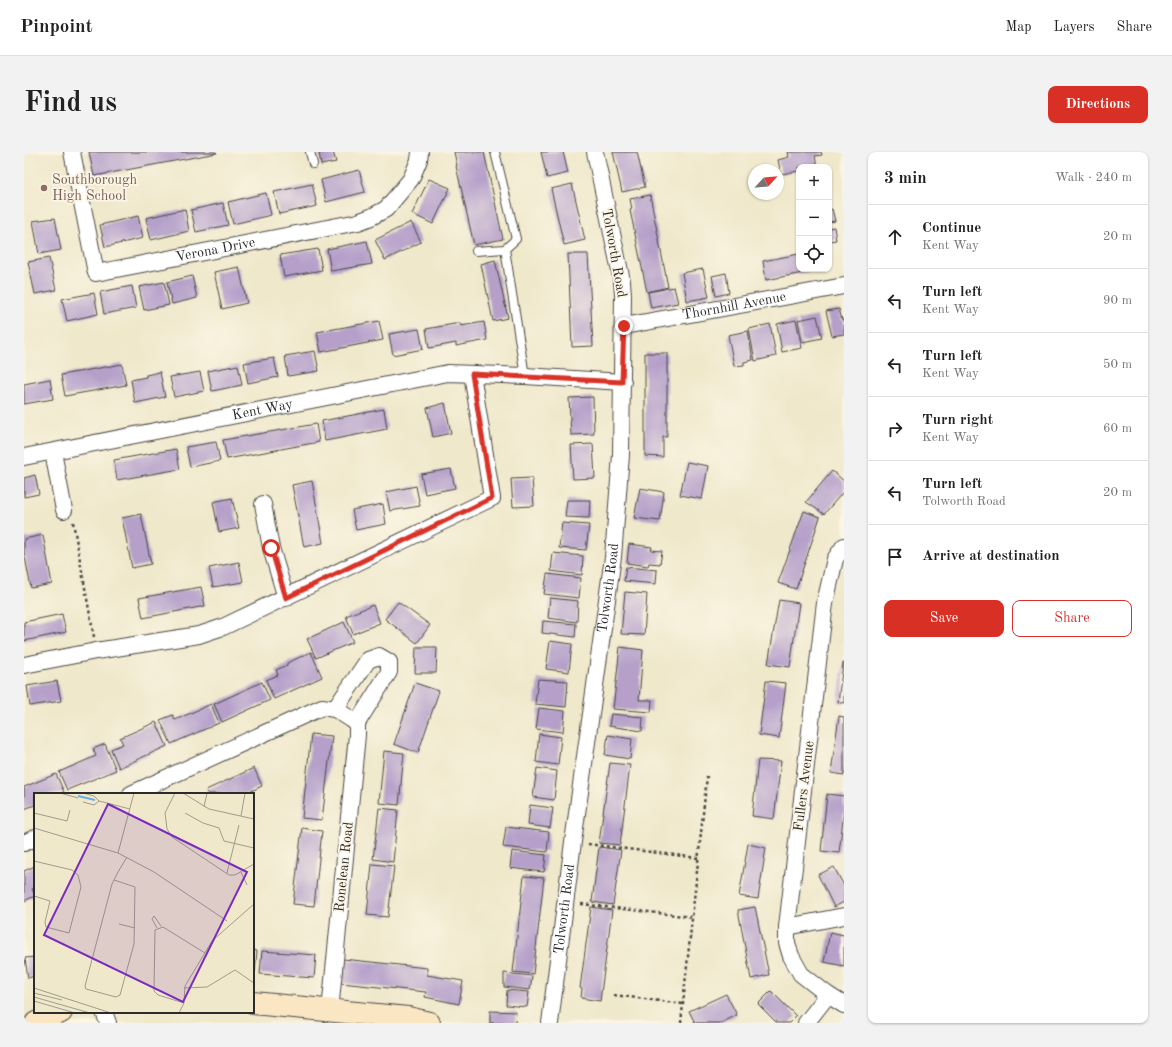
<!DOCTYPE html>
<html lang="en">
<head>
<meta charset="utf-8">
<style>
  body { margin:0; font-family:"Old Standard TT",serif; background:#f2f2f2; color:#222 }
  .controls { position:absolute; right:12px; top:12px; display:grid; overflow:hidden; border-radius:8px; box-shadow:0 1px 3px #0004 }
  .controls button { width:36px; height:36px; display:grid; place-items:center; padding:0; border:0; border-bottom:1px solid #e0e0e0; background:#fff; color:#222; font:20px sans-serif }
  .compass { position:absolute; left:724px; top:12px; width:36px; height:36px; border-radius:50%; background:#fff; box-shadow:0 1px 3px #0004; rotate:64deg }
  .stop { position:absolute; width:12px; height:12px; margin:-9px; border:3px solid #d93025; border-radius:50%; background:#fff }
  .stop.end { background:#d93025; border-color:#fff; box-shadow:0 1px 4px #0008 }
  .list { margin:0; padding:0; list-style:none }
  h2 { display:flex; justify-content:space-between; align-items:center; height:52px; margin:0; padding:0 16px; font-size:17px }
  h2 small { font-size:13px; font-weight:400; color:#767676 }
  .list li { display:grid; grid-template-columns:26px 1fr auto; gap:12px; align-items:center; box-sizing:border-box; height:64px; padding:0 16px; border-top:1px solid #e0e0e0 }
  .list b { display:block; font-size:15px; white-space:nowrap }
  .list p { margin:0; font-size:13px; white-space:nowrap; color:#767676 }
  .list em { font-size:13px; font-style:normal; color:#767676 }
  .actions { display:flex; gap:8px; padding:12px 16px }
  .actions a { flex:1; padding:9px 0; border:1px solid #d93025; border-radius:8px; text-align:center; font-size:14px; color:#d93025 }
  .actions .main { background:#d93025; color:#fff }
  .icon { flex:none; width:22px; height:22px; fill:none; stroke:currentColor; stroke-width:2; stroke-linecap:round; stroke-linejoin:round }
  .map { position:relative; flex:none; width:820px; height:871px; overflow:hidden; border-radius:8px }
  header { display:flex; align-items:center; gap:24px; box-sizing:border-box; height:56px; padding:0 20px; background:#fff; border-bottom:1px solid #e0e0e0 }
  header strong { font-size:19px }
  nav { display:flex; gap:22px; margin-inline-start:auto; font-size:14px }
  .intro { display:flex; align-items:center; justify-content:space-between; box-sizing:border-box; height:96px; padding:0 24px }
  h1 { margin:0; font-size:28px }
  .button { padding:10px 18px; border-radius:8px; background:#d93025; color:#fff; font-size:14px; font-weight:700 }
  main { display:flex; gap:24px; padding:0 24px }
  aside { flex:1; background:#fff; border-radius:8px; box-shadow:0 1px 3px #0004 }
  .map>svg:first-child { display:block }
</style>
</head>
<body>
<header>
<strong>Pinpoint</strong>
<nav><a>Map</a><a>Layers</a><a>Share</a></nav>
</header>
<div class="intro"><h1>Find us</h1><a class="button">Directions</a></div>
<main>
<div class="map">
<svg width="820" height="871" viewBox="0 0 820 871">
  <rect width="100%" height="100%" fill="#fcf5e5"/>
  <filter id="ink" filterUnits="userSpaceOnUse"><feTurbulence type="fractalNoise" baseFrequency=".025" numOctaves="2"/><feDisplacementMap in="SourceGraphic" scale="8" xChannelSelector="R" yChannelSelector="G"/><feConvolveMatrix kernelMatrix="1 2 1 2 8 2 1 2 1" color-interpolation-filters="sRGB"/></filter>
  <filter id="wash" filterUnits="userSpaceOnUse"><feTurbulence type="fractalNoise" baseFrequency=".012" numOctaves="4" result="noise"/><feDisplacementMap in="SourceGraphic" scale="16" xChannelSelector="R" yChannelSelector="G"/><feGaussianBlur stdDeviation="0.9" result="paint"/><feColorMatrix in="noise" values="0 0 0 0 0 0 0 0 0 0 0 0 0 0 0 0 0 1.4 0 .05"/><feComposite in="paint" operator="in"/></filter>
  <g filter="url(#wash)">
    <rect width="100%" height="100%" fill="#efe8cb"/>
    <g id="blocks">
      <g fill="#b6a0ca">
        <path d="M65 0H192L193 1 70 24Z"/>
        <path d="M295 0H309L312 10 297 13Z"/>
        <path d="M430 0H460L479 87 450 93 432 14H433Z"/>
        <path d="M517 0H539L544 21 523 26Z"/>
        <path d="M589 0H613L621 35 598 40Z"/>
        <path d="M764 0H797L798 3 791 4 793 15H775V19L757 22 754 8 765 5Z"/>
        <path d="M335 18 341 40 302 50 297 28Z"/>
        <path d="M405 27 426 36 409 72 388 62Z"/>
        <path d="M288 32 293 54 255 62 250 40Z"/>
        <path d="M548 32 561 88 540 93 527 37Z"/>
        <path d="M242 41 247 63 209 72 204 50Z"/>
        <path d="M626 43 644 135 623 140 606 58 608 57 606 47Z"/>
        <path d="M199 51 204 73 172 80 167 58Z"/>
        <path d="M161 57 165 79 127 88 122 66Z"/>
        <path d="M808 57 811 69 805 70V58Z"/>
        <path d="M114 64 119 86 81 95 76 73Z"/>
        <path d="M31 66 37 98 15 102 9 69Z"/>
        <path d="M387 70 397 90 361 108 351 88Z"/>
        <path d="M810 75 812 88 805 89V76Z"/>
        <path d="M343 89 348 112 307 119 303 97Z"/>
        <path d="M294 97 298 118 260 125 256 103Z"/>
        <path d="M544 102H564L569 194 548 195Z"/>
        <path d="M775 102V117H784V120L742 128 739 109Z"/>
        <path d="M25 106 32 138 11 142 4 110Z"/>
        <path d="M471 108 484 166 469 169 457 112Z"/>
        <path d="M215 115 223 151 198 157 190 120Z"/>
        <path d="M679 117 685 145 663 149 658 121Z"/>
        <path d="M702 121 705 141 692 144 688 124Z"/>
        <path d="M168 124 173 146 148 152 143 130Z"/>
        <path d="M140 130 145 153 120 158 115 135Z"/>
        <path d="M108 134 112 156 80 162 76 140Z"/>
        <path d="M650 135 654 151 627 156 624 140Z"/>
        <path d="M70 141 74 162 43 169 38 147Z"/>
        <path d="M815 157 818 168H820V182L808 184 802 159Z"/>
        <path d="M793 164 798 186 778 190 774 168Z"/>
        <path d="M772 168 778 196 758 200 753 172Z"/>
        <path d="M355 169 359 188 297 200 293 180Z"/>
        <path d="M460 170 463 188 432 194V191L405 196 402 177 436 171 437 174Z"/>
        <path d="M746 172 752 204 731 209 725 177Z"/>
        <path d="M395 177 399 197 369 203 365 182Z"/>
        <path d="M724 179 729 208 720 210V213L710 214 704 183Z"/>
        <path d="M291 199 295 219 264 224 261 204Z"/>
        <path d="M621 201H643V285H639V305L621 304Z"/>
        <path d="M250 206 254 225 224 231 220 211Z"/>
        <path d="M98 212 102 233 41 244 37 223Z"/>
        <path d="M214 213 218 233 188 239 184 219Z"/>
        <path d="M136 220 141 245 111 251 107 228 122 225V223Z"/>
        <path d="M176 220 180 239 150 245 146 225Z"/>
        <path d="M26 227 29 247 0 252V232Z"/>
        <path d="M569 245 570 282 547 283 545 246Z"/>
        <path d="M421 251 427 281 409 285 403 256Z"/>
        <path d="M360 257 363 277 301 289 298 269Z"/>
        <path d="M292 272 295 290 203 307 199 288Z"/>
        <path d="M192 290 196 309 166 315 162 295Z"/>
        <path d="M569 292 571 326 549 327 547 293Z"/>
        <path d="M152 297 156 317 93 328 90 308Z"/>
        <path d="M663 310 684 314 678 347 656 343Z"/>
        <path d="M427 317 431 336 401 342 397 322Z"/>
        <path d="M808 319 820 329V339L800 362 782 350Z"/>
        <path d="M11 323 15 342 0 345V326Z"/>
        <path d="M508 326 510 354 489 355 487 327Z"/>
        <path d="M288 329 299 391 280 395 268 333Z"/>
        <path d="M392 334 396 354 366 359 362 340Z"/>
        <path d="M616 336 640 340 636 369 610 366Z"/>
        <path d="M208 346 215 376 195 380 189 350Z"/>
        <path d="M543 348H566L565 366 541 365Z"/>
        <path d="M359 352 362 372 332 378 328 358Z"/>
        <path d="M780 359 796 365 772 437 754 431Z"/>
        <path d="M117 362 127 412 108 416 98 366Z"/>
        <path d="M538 371 565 373 562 398 535 396Z"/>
        <path d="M19 383 28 432 7 436 0 400V387Z"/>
        <path d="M605 392 628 395 627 398 638 399 636 412 625 411 624 414 603 411Z"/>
        <path d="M529 401 559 404 558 423 527 419Z"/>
        <path d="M215 410 219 430 189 435 185 416Z"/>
        <path d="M602 415 633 418 632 432 600 429Z"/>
        <path d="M523 422 557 426 555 446 520 442Z"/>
        <path d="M177 435 181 454 119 466 115 446Z"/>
        <path d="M601 440 623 442 620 483 597 482Z"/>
        <path d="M526 446 554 449 553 470 524 466Z"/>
        <path d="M755 448 775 451 766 515 744 512Z"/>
        <path d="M374 450 406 473 393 491 361 467Z"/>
        <path d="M349 453 356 471 329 482 322 464Z"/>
        <path d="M38 462 42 480 0 489V470Z"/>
        <path d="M519 469 552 472 551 485 518 481Z"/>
        <path d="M320 470 329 490 292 506 283 487Z"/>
        <path d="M526 489 548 492 545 520 522 517Z"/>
        <path d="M392 495H413L412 521H391Z"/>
        <path d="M596 495 619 498 615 548H628L627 560 589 557Z"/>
        <path d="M287 500 298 525 250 547 242 528 254 523 252 518 263 513V511Z"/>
        <path d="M819 511H820V551L814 550Z"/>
        <path d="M514 527 544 529 542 555 511 552Z"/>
        <path d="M33 529 37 549 6 554 3 534Z"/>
        <path d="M742 529 762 531 755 586 735 583Z"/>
        <path d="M238 530 246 548 198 570 190 552Z"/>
        <path d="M391 531 415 539 394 601 370 592Z"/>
        <path d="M187 552 195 571 147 592 136 568 149 563 151 568Z"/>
        <path d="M515 556 541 559 539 580 512 577Z"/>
        <path d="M587 562 619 565 618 579 585 574Z"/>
        <path d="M815 564 820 565V623L807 621Z"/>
        <path d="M132 570 143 594 95 616 87 597 99 592 96 586Z"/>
        <path d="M287 582 308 584 298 668 278 666Z"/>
        <path d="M515 582 537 585 534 613 512 610Z"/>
        <path d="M584 583 608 587 606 607 581 603Z"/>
        <path d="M81 592 92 618 43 638 35 620 72 604 69 597Z"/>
        <path d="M360 599 380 601 375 653 355 651Z"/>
        <path d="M734 608 757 609 750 667 728 664Z"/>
        <path d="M586 611 606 613 596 693 575 691Z"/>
        <path d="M230 616 238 634 221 642H184L182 638Z"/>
        <path d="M513 616 533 619 530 648 509 645Z"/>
        <path d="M32 622 40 640 36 642H11V653L0 657V635Z"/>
        <path d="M803 642 820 644V659L815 701 797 699Z"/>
        <path d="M506 653 529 656 526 676 504 673Z"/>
        <path d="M355 656 374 658 369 710 349 707Z"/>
        <path d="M482 675 525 680 523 700 479 695Z"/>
        <path d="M278 676 298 679 290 754 269 752Z"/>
        <path d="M724 692 742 696 734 747 715 744Z"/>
        <path d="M575 695 597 698 589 753 568 750Z"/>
        <path d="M488 699 522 703 520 720 486 716Z"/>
        <path d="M348 712 370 714 364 765 343 763Z"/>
        <path d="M11 714V736L8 737 11 744 0 749V719Z"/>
        <path d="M810 715 820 734V750L810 755 794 723Z"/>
        <path d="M500 724 520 726 509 822 489 820Z"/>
        <path d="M567 755 588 758 576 849 557 846 558 837 556 836Z"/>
        <path d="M731 755 745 823 727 827 714 758Z"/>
        <path d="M806 780 820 783V814L800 810Z"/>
        <path d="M229 798 233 799 231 820H229Z"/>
        <path d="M238 799 292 803 290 826 236 822Z"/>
        <path d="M11 805V824L4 826 1 806Z"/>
        <path d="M319 807 403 816V823L439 829 435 852 401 845 402 840 317 831Z"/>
        <path d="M480 821 508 824 506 838 480 835Z"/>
        <path d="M483 838 505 840 503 855 482 853Z"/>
        <path d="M747 839 772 864 765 871H753L734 852Z"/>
        <path d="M702 842 713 863 697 871H671L665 859Z"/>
        <path d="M466 859 492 860 491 871H466Z"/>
      </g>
    </g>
  </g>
  <g filter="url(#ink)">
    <use href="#blocks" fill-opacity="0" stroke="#484743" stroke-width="1"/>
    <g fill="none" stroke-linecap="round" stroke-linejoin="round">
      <defs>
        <g id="lane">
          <path d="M286 0 289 12"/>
          <path d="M471 0 492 87 481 97 501 224"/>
          <path d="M452 99 481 97"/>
        </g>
        <g id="street">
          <path id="s1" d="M48 0 72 121 334 70 347 65 362 57 387 27 395 8 396 0"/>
          <path id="s2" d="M600 174 820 134"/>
          <path d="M29 300 40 358"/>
          <path id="s3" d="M0 305 424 221 501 224 599 230"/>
          <path d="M239 352 247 396 262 446"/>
          <path d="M820 394 811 407 801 451 763 775V791L767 804 777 822 804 843 820 853"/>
          <path d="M0 513 72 499 175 483 199 475 468 346 448 222"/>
          <path d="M311 557 344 508 355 504 365 510V520L333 571"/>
          <path d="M107 642 298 555 311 557 333 571V583L306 859"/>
          <path d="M0 691 11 686"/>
          <path d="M763 775 820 764"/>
          <path d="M80 860 84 871"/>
          <path id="s4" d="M526 871 549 690 589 405 597 303 599 143 598 129 571 0"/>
          <path d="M782 871 804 843"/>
        </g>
        <g id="secondary">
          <path d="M229 851 384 866 405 871"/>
          <path d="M12 871 37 860"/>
        </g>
      </defs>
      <use href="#lane" stroke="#484743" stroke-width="10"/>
      <use href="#street" stroke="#484743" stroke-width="18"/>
      <use href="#secondary" stroke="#484743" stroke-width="24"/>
      <g stroke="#484743" stroke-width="2.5" stroke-dasharray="3 3" stroke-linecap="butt">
        <path d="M49 370 70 485"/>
        <path d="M564 692 674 706"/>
        <path d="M557 752 668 765"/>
        <path d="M590 843 659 852"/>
        <path d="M657 871 683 624"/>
      </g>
      <use href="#lane" stroke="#fff" stroke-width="8"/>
      <use href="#street" stroke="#fff" stroke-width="16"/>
      <use href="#secondary" stroke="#fbe6c4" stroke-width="22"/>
    </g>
  </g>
  <g fill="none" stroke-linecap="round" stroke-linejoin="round" filter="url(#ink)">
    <path stroke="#d93025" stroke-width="5" d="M247 396 262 446 468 346 448 222 598 230 600 174"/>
  </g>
  <circle fill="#8d6e63" stroke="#fcf5e5" stroke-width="1.5" cx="20" cy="36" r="4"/>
  <g text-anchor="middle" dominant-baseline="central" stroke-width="3.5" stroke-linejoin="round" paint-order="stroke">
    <g font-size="14" fill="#785e54" stroke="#fcf5e5" text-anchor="start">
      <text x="28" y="28">Southborough<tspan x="28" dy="16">High School</tspan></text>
    </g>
    <g font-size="14" fill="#2b2b2b" stroke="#fcf5e5">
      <text stroke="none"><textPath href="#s1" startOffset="245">Verona Drive</textPath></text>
      <text transform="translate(590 101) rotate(80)">Tolworth Road</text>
      <text stroke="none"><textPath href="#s2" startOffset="112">Thornhill Avenue</textPath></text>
      <text stroke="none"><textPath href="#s3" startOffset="243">Kent Way</textPath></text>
      <text stroke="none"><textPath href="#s4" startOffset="439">Tolworth Road</textPath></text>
      <text transform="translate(780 634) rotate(-83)">Fullers Avenue</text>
      <text transform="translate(320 715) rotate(-84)">Ronelean Road</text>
      <text stroke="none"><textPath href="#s4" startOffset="115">Tolworth Road</textPath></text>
    </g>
  </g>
  <g transform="translate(10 641)">
    <rect width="220" height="220" fill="#efe8cb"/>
    <path fill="none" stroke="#6caee0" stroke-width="2" d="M44 3 61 7"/>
    <path fill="none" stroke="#a19c8b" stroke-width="1" d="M26 0 44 5M49 0 60 3 65 8M141 0 131 20 133 36 138 44 195 82H201L220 71M149 0 175 16 220 26M65 8 96 16M49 9 60 12 65 8M170 14 173 0M0 20 33 28 36 17M151 20 169 30 185 35 190 48 220 55M207 23 211 0M0 35 84 60 120 79 193 128M84 60 100 0M0 68 38 77 44 82 47 94 35 140 12 134 11 129 16 108 0 103M207 79 213 92M193 80 205 32M80 87 101 94 100 151 86 202 82 204 52 196 51 193 78 91 84 79 93 64M85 131 101 135M123 135 118 126 120 123 127 133M0 195 77 220M150 195 173 194 201 177 220 190M0 200 28 207M0 204 56 220M0 208 41 220M150 210 124 202 120 198 121 137 129 134 171 160M145 220 150 210 151 193 178 148 220 111"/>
    <path fill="#7b2cbf" fill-opacity="0.15" stroke="#7b2cbf" stroke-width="2" d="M74 11 213 79 149 209 10 142Z"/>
    <rect width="220" height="220" fill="none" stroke="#2b2b2b" stroke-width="2"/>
  </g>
</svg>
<div class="controls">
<button>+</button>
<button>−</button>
<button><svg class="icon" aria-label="locate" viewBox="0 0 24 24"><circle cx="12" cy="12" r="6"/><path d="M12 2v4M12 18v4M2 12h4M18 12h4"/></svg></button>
</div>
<svg class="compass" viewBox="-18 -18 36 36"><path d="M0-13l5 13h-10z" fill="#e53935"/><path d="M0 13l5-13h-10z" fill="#767676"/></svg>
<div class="stop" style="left:247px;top:396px"></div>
<div class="stop end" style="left:600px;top:174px"></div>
</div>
<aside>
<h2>3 min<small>Walk · 240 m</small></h2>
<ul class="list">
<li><svg class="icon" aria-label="ahead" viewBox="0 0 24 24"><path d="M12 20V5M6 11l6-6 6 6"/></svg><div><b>Continue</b><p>Kent Way</p></div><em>20 m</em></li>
<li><svg class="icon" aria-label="left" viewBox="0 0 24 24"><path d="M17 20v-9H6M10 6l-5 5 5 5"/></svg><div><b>Turn left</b><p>Kent Way</p></div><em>90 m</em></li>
<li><svg class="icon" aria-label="left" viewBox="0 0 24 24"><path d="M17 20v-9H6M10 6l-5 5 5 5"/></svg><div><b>Turn left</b><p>Kent Way</p></div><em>50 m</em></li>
<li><svg class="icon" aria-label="right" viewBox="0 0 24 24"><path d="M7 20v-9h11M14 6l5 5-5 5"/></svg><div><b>Turn right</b><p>Kent Way</p></div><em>60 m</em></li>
<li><svg class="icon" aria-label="left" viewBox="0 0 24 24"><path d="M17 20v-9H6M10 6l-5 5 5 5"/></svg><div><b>Turn left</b><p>Tolworth Road</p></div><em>20 m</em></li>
<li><svg class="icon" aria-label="arrive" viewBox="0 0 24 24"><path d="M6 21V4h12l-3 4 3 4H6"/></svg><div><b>Arrive at destination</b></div></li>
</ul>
<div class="actions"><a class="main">Save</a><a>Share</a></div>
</aside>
</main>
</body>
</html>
